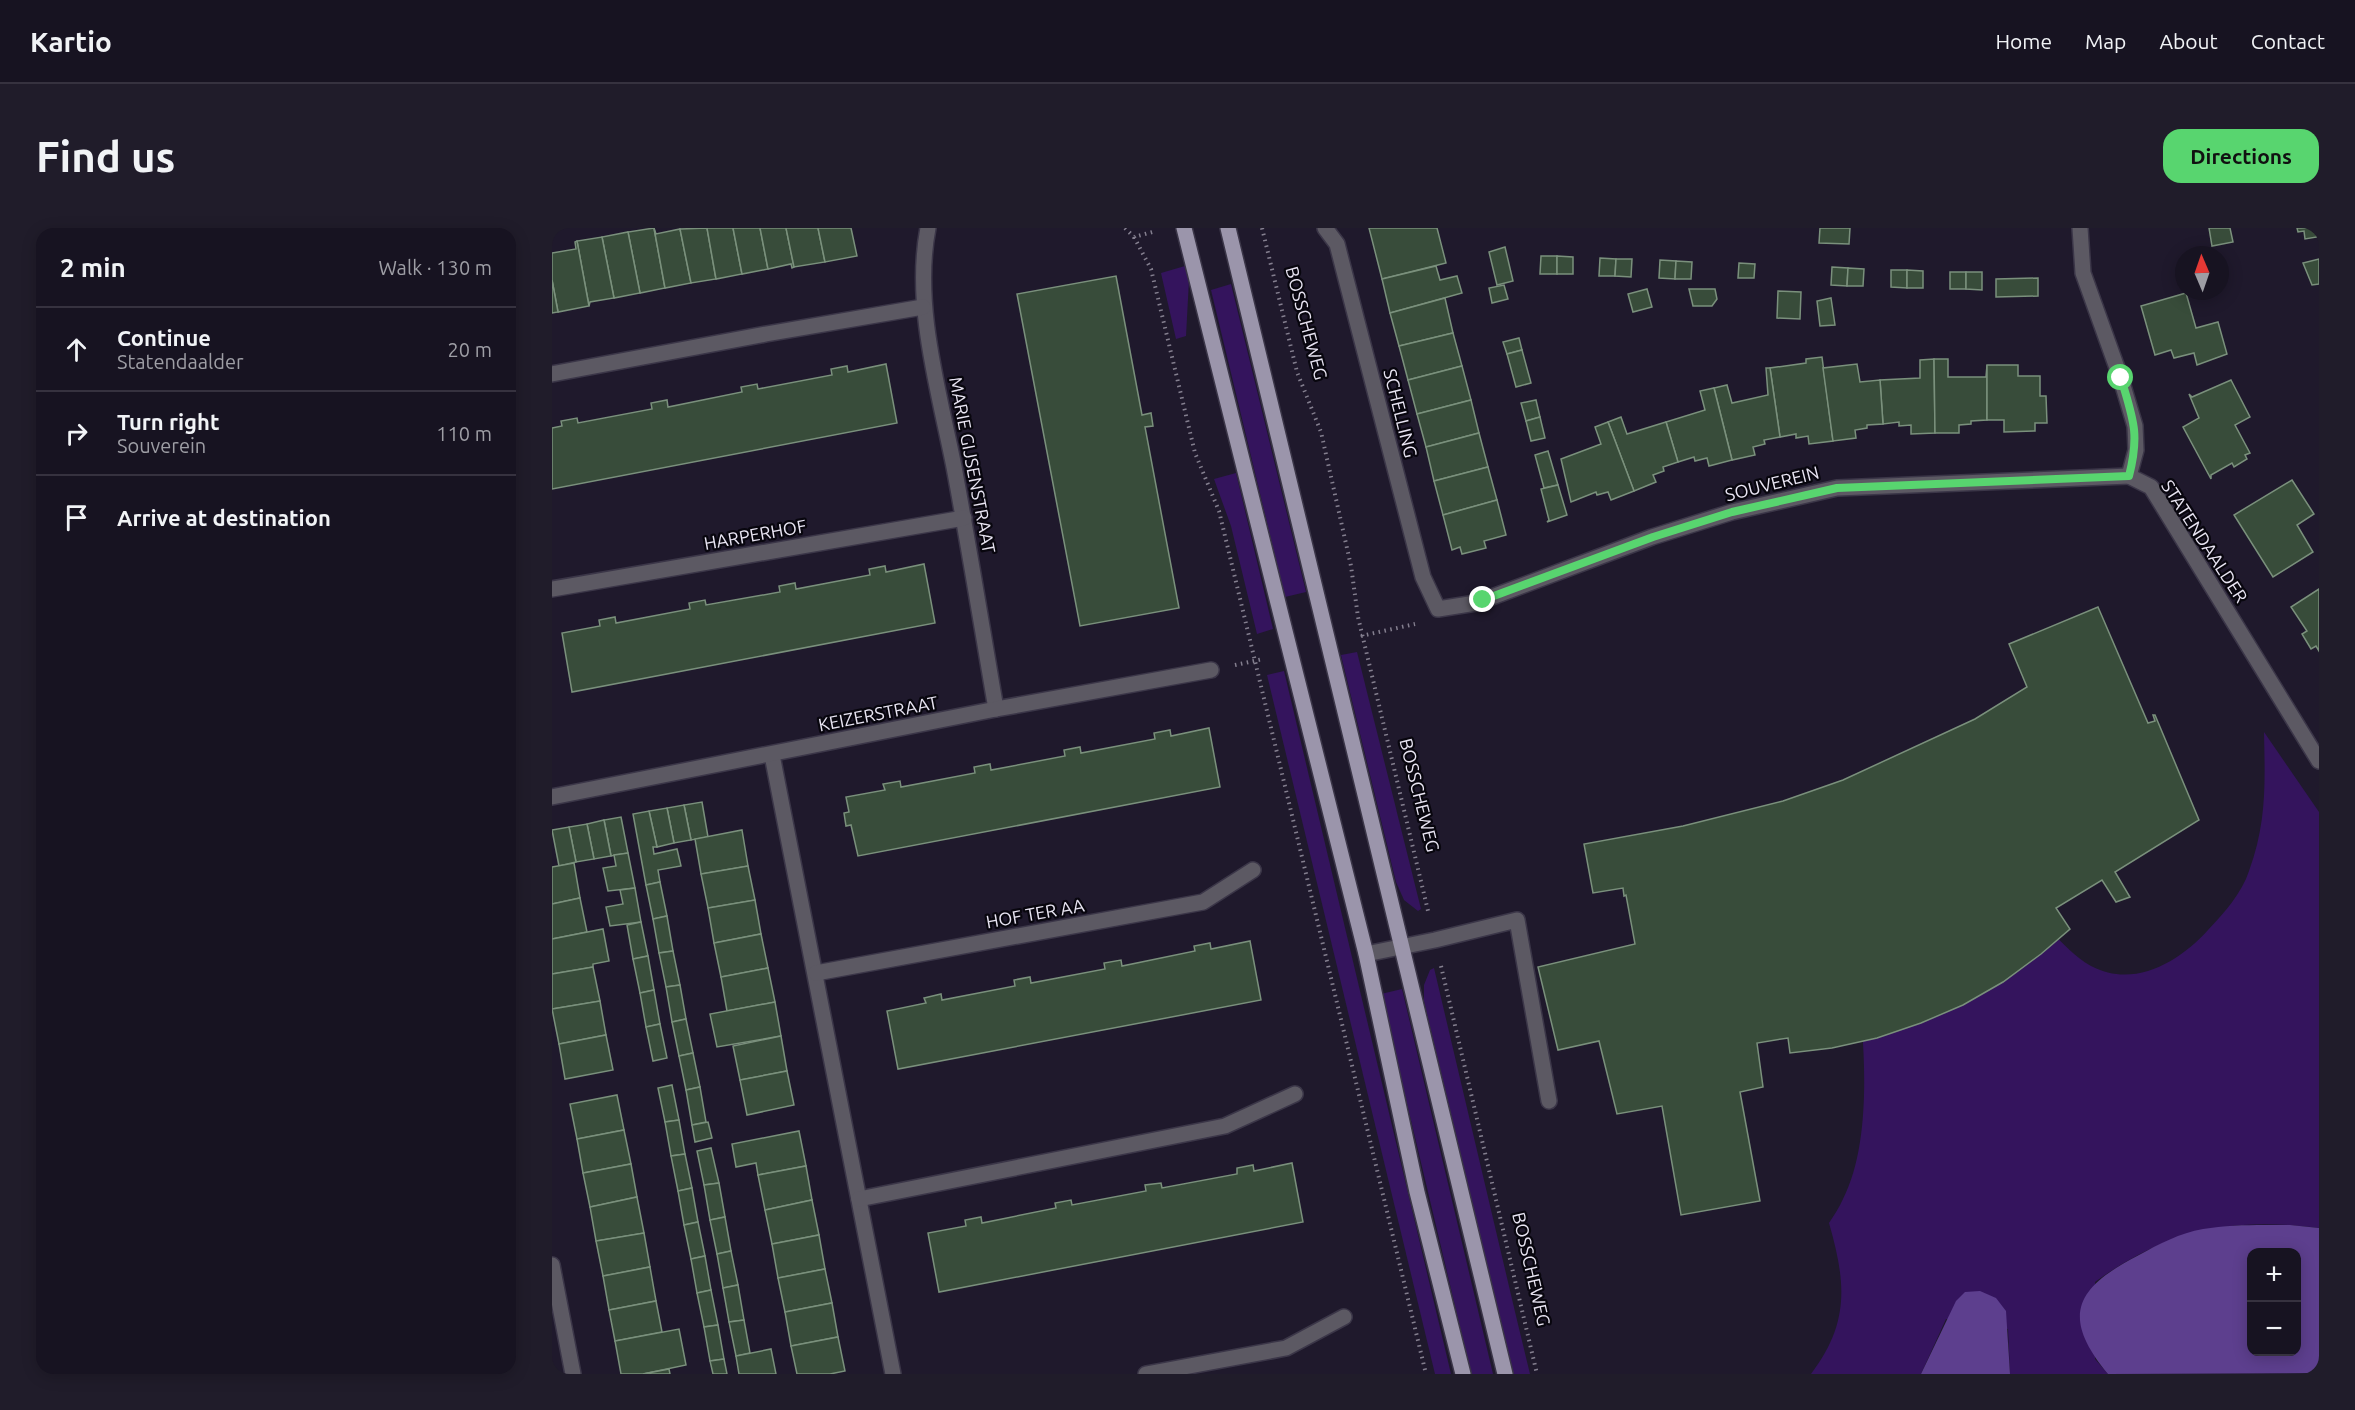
<!DOCTYPE html>
<html lang="en">
<head>
<meta charset="utf-8">
<style>
  body { margin:0; font-family:Ubuntu,sans-serif; background:#201c2a; color:#f1f3f6 }
  .controls { position:absolute; right:18px; bottom:18px; display:grid; overflow:hidden; border-radius:12px; box-shadow:0 3px 15px #0003 }
  .controls button { width:54px; height:54px; display:grid; place-items:center; padding:0; border:0; border-bottom:2px solid #36323f; background:#171321; color:#f1f3f6; font:30px sans-serif }
  .compass { position:absolute; left:1623px; top:18px; width:54px; height:54px; border-radius:50%; background:#171321; box-shadow:0 3px 15px #0003; rotate:358deg }
  .stop { position:absolute; width:18px; height:18px; margin:-14px; border:4px solid #58d56f; border-radius:50%; background:#fff }
  .stop.end { background:#58d56f; border-color:#fff; box-shadow:0 2px 6px #0008 }
  .list { margin:0; padding:0; list-style:none }
  h2 { display:flex; justify-content:space-between; align-items:center; height:78px; margin:0; padding:0 24px; font-size:26px }
  h2 small { font-size:20px; font-weight:400; color:#9e9ea5 }
  .list li { display:grid; grid-template-columns:39px 1fr auto; gap:18px; align-items:center; box-sizing:border-box; height:84px; padding:0 24px; border-top:2px solid #36323f }
  .list b { display:block; font-size:22px; white-space:nowrap }
  .list p { margin:0; font-size:20px; white-space:nowrap; color:#9e9ea5 }
  .list em { font-size:20px; font-style:normal; color:#9e9ea5 }
  .icon { flex:none; width:33px; height:33px; fill:none; stroke:currentColor; stroke-width:2; stroke-linecap:round; stroke-linejoin:round }
  .map { position:relative; flex:none; width:1767px; height:1146px; overflow:hidden; border-radius:18px }
  header { display:flex; align-items:center; gap:36px; box-sizing:border-box; height:84px; padding:0 30px; background:#171321; border-bottom:2px solid #36323f }
  header strong { font-size:28px }
  nav { display:flex; gap:33px; margin-inline-start:auto; font-size:21px }
  .intro { display:flex; align-items:center; justify-content:space-between; box-sizing:border-box; height:144px; padding:0 36px }
  h1 { margin:0; font-size:42px }
  .button { padding:15px 27px; border-radius:18px; background:#58d56f; color:#111; font-size:21px; font-weight:700 }
  main { display:flex; gap:36px; padding:0 36px }
  aside { flex:1; background:#171321; border-radius:18px; box-shadow:0 3px 15px #0003 }
  .map>svg:first-child { display:block }
</style>
</head>
<body>
<header>
<strong>Kartio</strong>
<nav><a>Home</a><a>Map</a><a>About</a><a>Contact</a></nav>
</header>
<div class="intro"><h1>Find us</h1><a class="button">Directions</a></div>
<main>
<aside>
<h2>2 min<small>Walk · 130 m</small></h2>
<ul class="list">
<li><svg class="icon" aria-label="ahead" viewBox="0 0 24 24"><path d="M12 20V5M6 11l6-6 6 6"/></svg><div><b>Continue</b><p>Statendaalder</p></div><em>20 m</em></li>
<li><svg class="icon" aria-label="right" viewBox="0 0 24 24"><path d="M7 20v-9h11M14 6l5 5-5 5"/></svg><div><b>Turn right</b><p>Souverein</p></div><em>110 m</em></li>
<li><svg class="icon" aria-label="arrive" viewBox="0 0 24 24"><path d="M6 21V4h12l-3 4 3 4H6"/></svg><div><b>Arrive at destination</b></div></li>
</ul>
</aside>
<div class="map">
<svg width="1767" height="1146" viewBox="0 0 1767 1146">
  <rect width="100%" height="100%" fill="#1f192c"/>
  <g fill="#34145d">
    <path d="M633 38 637 52 634 108 624 111 609 45Z"/>
    <path d="M679 56 754 364 733 369 659 62Z"/>
    <path d="M684 245 721 401 705 406 679 298 662 251Z"/>
    <path d="M805 424 869 681 866 683 852 672 844 654 789 427Z"/>
    <path d="M732 443 899 1146H883L715 447Z"/>
    <path d="M1712 504 1767 584V1000C1678 989 1617 1001 1543 1054V1131L1556 1146H1458L1456 1101 1394 1091 1369 1146H1259C1298 1095 1294 1054 1277 995 1282 987 1287 980 1291 971 1315 924 1314 852 1310 800L1498 703C1511 715 1523 729 1539 738 1582 761 1627 734 1656 702 1672 685 1690 665 1697 643 1715 594 1713 554 1712 504Z"/>
    <path d="M882 740 964 1088 978 1146H961L872 773V757L878 742Z"/>
    <path d="M850 761 941 1146H919L914 1124 829 766Z"/>
  </g>
  <g fill="#5d3f8e" fill-rule="evenodd">
    <path d="M1738 997 1767 1000V1145L1556 1146C1507 1087 1525 1059 1587 1027 1607 1016 1628 1005 1651 1001 1679 996 1709 997 1738 997ZM1700 1024H1744V1124H1700Z"/>
    <path d="M1428 1063 1444 1070 1454 1083 1458 1146H1369L1404 1073 1413 1064Z"/>
  </g>
  <g fill="#384c3a" stroke="#7a907c" stroke-width="1.5">
    <path d="M102 0 113 60 88 65 76 4Z"/>
    <path d="M102 0 104 6 128 1 139 55 113 60Z"/>
    <path d="M155 0 164 51 139 55 128 1Z"/>
    <path d="M155 0H181L190 46 164 51Z"/>
    <path d="M181 0H208L216 41 190 46Z"/>
    <path d="M208 0H234L242 39 240 40 239 36 216 41Z"/>
    <path d="M234 0H266L273 34 242 39Z"/>
    <path d="M266 0H299L305 28 273 34Z"/>
    <path d="M817 0H885L894 35 830 51Z"/>
    <path d="M1268 0H1298L1297 16 1267 15Z"/>
    <path d="M1657 0H1678L1681 14 1660 18Z"/>
    <path d="M1745 0H1767L1763 1 1765 9 1753 11 1752 3 1746 4Z"/>
    <path d="M76 4 88 65 62 70 50 9Z"/>
    <path d="M50 9 62 70 38 74 37 78 25 13Z"/>
    <path d="M25 13 37 78 6 84 0 52V25L24 21 23 14Z"/>
    <path d="M953 19 961 53 945 57 937 24Z"/>
    <path d="M989 28H1005V46H988Z"/>
    <path d="M1005 28 1021 29V46H1005Z"/>
    <path d="M1048 30 1064 31 1063 48H1047Z"/>
    <path d="M1064 31H1080L1079 49 1063 48Z"/>
    <path d="M1767 31V56L1760 57 1751 35Z"/>
    <path d="M1108 32 1124 33 1123 51 1107 50Z"/>
    <path d="M1124 33 1140 34 1139 51H1123Z"/>
    <path d="M1187 35 1203 36 1202 50H1186Z"/>
    <path d="M884 38 888 52 905 48 910 65 838 85 830 51Z"/>
    <path d="M1280 39 1296 40 1295 58 1279 57Z"/>
    <path d="M1296 40 1312 41 1311 58H1295Z"/>
    <path d="M1339 42H1355V60L1339 59Z"/>
    <path d="M1355 42 1371 43V60H1355Z"/>
    <rect x="1398" y="44" width="16" height="17"/>
    <path d="M1414 44H1430V62L1414 61Z"/>
    <path d="M564 48 590 187 599 185 601 198 593 199 627 380 528 398 465 66Z"/>
    <path d="M1486 50V68L1444 69V51Z"/>
    <path d="M0 52 6 84 0 85Z"/>
    <path d="M952 57 956 71 940 75 937 60Z"/>
    <path d="M1095 61 1100 79 1081 84 1076 66Z"/>
    <path d="M1137 61H1163L1165 71 1160 78H1141Z"/>
    <path d="M1226 63 1249 64 1248 91 1225 90Z"/>
    <path d="M1634 65 1644 100 1666 94 1675 126 1645 137 1642 125 1622 130 1619 122 1603 127 1589 78Z"/>
    <path d="M893 70 901 105 847 118 838 85Z"/>
    <path d="M1279 70 1283 97 1268 98 1265 73Z"/>
    <path d="M901 105 910 138 856 152 847 118Z"/>
    <path d="M967 110 970 122 955 126 951 114Z"/>
    <path d="M970 122 979 155 964 159 955 126Z"/>
    <path d="M1270 129 1281 213 1257 216 1256 208 1244 210V206L1228 209 1218 140 1254 135V131Z"/>
    <path d="M1382 131 1383 205 1359 206V197L1347 198V194L1331 196 1328 152 1368 150V132Z"/>
    <path d="M1382 131H1396V149H1434L1435 137V192L1419 193V196L1407 197V205H1383Z"/>
    <path d="M334 136 345 195 0 261V200L10 198 9 193 25 190 26 195 100 181 99 175 115 172 116 179 190 164 189 159 205 156 206 161 280 147 279 141 295 138 296 144Z"/>
    <path d="M1305 136 1308 154 1328 152 1331 196 1315 197V200L1303 202 1304 210 1281 213 1271 140Z"/>
    <path d="M1435 137H1466V148H1488V168H1494L1495 195H1483V203L1452 204V192H1435Z"/>
    <path d="M910 138 919 172 865 186 856 152Z"/>
    <path d="M1214 140H1218L1228 209 1212 212 1213 216 1201 219 1203 227 1180 232 1162 160 1175 157 1180 175 1216 167Z"/>
    <path d="M1679 152 1698 189 1683 197 1698 225 1693 227 1695 231 1682 239 1680 235 1659 247V251L1631 199 1647 190 1637 166 1640 169Z"/>
    <path d="M1162 160 1180 232 1157 238 1155 230 1143 233 1142 229 1126 234 1114 194 1153 182 1148 163Z"/>
    <path d="M919 172 927 205 874 219 865 186Z"/>
    <path d="M984 172 988 189 974 193 969 175Z"/>
    <path d="M988 189 993 210 979 213 974 193Z"/>
    <path d="M1069 189 1075 206 1114 194 1126 234 1111 239 1112 243 1101 247 1104 254 1082 263 1056 194Z"/>
    <path d="M1056 194 1082 263 1059 272 1056 264 1045 267 1044 264 1019 274 1009 231 1049 216 1043 199Z"/>
    <path d="M927 205 936 239 882 253 874 219Z"/>
    <path d="M996 223 1006 257 992 260 983 227Z"/>
    <path d="M936 239 945 272 891 287 882 253Z"/>
    <path d="M1740 252 1762 286 1745 297 1761 324 1721 349 1682 287Z"/>
    <path d="M1006 257 1015 287 995 294 997 292 989 261Z"/>
    <path d="M945 272 954 307 932 313 934 320 910 326 908 319 900 322 891 287Z"/>
    <path d="M372 336 383 395 20 464 10 405 48 398 47 392 63 389 64 395 138 381 137 375 153 372 154 377 228 364 227 358 243 355 244 361 318 347 317 341 333 338 334 344Z"/>
    <path d="M1767 361V423L1764 418 1759 421 1750 406 1755 403 1739 379Z"/>
    <path d="M1546 379 1596 495 1603 493 1601 487H1603L1647 592 1563 644 1578 669 1564 674 1550 652 1504 680 1518 701 1489 726 1451 754 1411 777 1369 795 1325 810 1280 820 1238 825 1236 810 1205 815 1211 859 1188 864 1208 973 1129 987 1110 878 1065 886 1047 813 1006 822 986 739 1083 716 1074 667 1072 668 1071 660 1041 665 1032 616 1131 598 1231 573 1291 552 1423 491 1475 459 1457 416Z"/>
    <path d="M657 500 668 559 306 628 299 597 294 598 292 585 297 584 294 569 333 562 331 556 348 553 349 559 423 545 422 539 438 536 439 542 513 528 512 522 528 519 529 525 603 511 602 505 618 502 619 508Z"/>
    <path d="M150 574 156 609 139 612 132 577Z"/>
    <path d="M132 577 139 612 122 615 115 580Z"/>
    <path d="M115 580 122 615 105 619 97 583Z"/>
    <path d="M97 583 105 619H101L102 626 125 621 129 638 106 642 108 654 94 657 81 586Z"/>
    <path d="M69 589 76 625 59 628 52 592Z"/>
    <path d="M52 592 59 628 42 631 35 596Z"/>
    <path d="M35 596 42 631 24 634 17 599Z"/>
    <path d="M17 599 24 634 7 638 0 602Z"/>
    <path d="M190 602 196 638 149 646 143 611Z"/>
    <path d="M76 625 83 660 56 663 51 640 64 638 62 627Z"/>
    <path d="M22 635 28 670 0 676V639Z"/>
    <path d="M196 638 203 672 156 680 149 646Z"/>
    <path d="M108 654 115 688 101 691 94 657Z"/>
    <path d="M83 660 89 694 58 698 54 679 71 676 68 662Z"/>
    <path d="M28 670 35 704 0 711V676Z"/>
    <path d="M203 672 209 706 162 715 156 680Z"/>
    <path d="M115 688 121 723 107 725 101 691Z"/>
    <path d="M89 694 96 728 81 731 75 697Z"/>
    <path d="M51 701 57 733 41 736V739L0 746V711Z"/>
    <path d="M209 706 216 740 169 749 162 715Z"/>
    <path d="M698 713 709 772 346 841 335 783 374 775 372 770 389 766 390 772 463 758 462 752 478 749 479 755 553 741 552 735 569 732 570 738 643 723 642 718 658 715 659 721Z"/>
    <path d="M121 723 128 757 114 759 107 725Z"/>
    <path d="M96 728 102 762 88 765 81 731Z"/>
    <path d="M41 739 48 773 0 781V746Z"/>
    <path d="M216 740 223 774 175 783 169 749Z"/>
    <path d="M128 757 134 791 120 794 114 759Z"/>
    <path d="M102 762 108 796 94 799 88 765Z"/>
    <path d="M48 773 54 807 7 816 0 781Z"/>
    <path d="M223 774 229 808 165 819 158 786Z"/>
    <path d="M134 791 141 825 127 828 120 794Z"/>
    <path d="M108 796 115 830 101 833 94 799Z"/>
    <path d="M54 807 61 842 13 851 7 816Z"/>
    <path d="M229 808 235 843 188 852 181 818Z"/>
    <path d="M141 825 148 859 134 862 127 828Z"/>
    <path d="M235 843 242 877 195 887 188 852Z"/>
    <path d="M120 857 127 892 113 894 106 860Z"/>
    <path d="M148 859 154 894 140 897 134 862Z"/>
    <path d="M65 867 72 902 25 911 18 876Z"/>
    <path d="M127 892 133 926 119 928 113 894Z"/>
    <path d="M156 894 160 910 143 914 140 897Z"/>
    <path d="M72 902 79 936 31 945 25 911Z"/>
    <path d="M247 903 254 938 206 947 204 935 184 939 180 916Z"/>
    <path d="M159 920 167 955 152 957 145 923Z"/>
    <path d="M133 926 140 960 126 963 119 928Z"/>
    <path d="M740 935 751 994 387 1064 376 1005 414 998 413 992 429 989 430 995 504 980 503 975 519 972 520 977 594 963 593 957 609 955 610 960 685 946V940L701 937 702 943Z"/>
    <path d="M79 936 85 969 38 979 31 945Z"/>
    <path d="M254 938 260 972 213 982 206 947Z"/>
    <path d="M167 955 173 989 158 992 152 957Z"/>
    <path d="M140 960 146 994 132 997 126 963Z"/>
    <path d="M85 969 92 1005 44 1013 38 979Z"/>
    <path d="M260 972 267 1007 220 1016 213 982Z"/>
    <path d="M173 989 179 1023 165 1026 158 992Z"/>
    <path d="M146 994 153 1028 139 1031 132 997Z"/>
    <path d="M92 1005 98 1039 51 1048 44 1013Z"/>
    <path d="M267 1007 273 1041 226 1050 220 1016Z"/>
    <path d="M179 1023 186 1057 171 1060 165 1026Z"/>
    <path d="M153 1028 159 1062 145 1065 139 1031Z"/>
    <path d="M98 1039 104 1073 57 1082 51 1048Z"/>
    <path d="M273 1041 280 1075 233 1084 226 1050Z"/>
    <path d="M186 1057 192 1092 177 1094 171 1060Z"/>
    <path d="M159 1062 166 1097 152 1099 145 1065Z"/>
    <path d="M104 1073 110 1104 63 1113 57 1082Z"/>
    <path d="M280 1075 286 1109 239 1118 233 1084Z"/>
    <path d="M192 1092 198 1125 184 1128 177 1094Z"/>
    <path d="M166 1097 172 1131 158 1133 152 1099Z"/>
    <path d="M127 1101 134 1137 91 1146H69L63 1113Z"/>
    <path d="M286 1109 293 1143 278 1146H245L239 1118Z"/>
    <path d="M219 1121 224 1146H187L184 1128Z"/>
    <path d="M172 1131 175 1146H161L158 1133Z"/>
    <path d="M117 1141 118 1146H91Z"/>
  </g>
  <g fill="none" stroke-linecap="round" stroke-linejoin="round">
    <defs>
      <g id="minor">
        <path d="M376 0C361 77 387 163 402 239 417 319 430 400 444 481"/>
        <path d="M773 0 785 16 871 349 886 381 924 375 1100 309 1180 284 1285 260 1577 248"/>
        <path d="M1528 0 1531 45 1569 151 1583 198 1584 222 1577 248 1599 259 1767 533"/>
        <path d="M0 146 214 106 371 79"/>
        <path d="M0 361 412 290"/>
        <path d="M220 527 341 1146"/>
        <path d="M0 569 444 481 659 442"/>
        <path d="M814 726 883 712 965 692 997 873"/>
        <path d="M264 745 651 674 701 642"/>
        <path d="M307 971 673 898 743 866"/>
        <path d="M0 1037 21 1146"/>
        <path d="M594 1146 734 1120 792 1089"/>
      </g>
      <g id="major">
        <path d="M632 0 814 726 865 964 911 1146"/>
        <path d="M676 0 953 1146"/>
      </g>
    </defs>
    <use href="#minor" stroke="#3b3648" stroke-width="18"/>
    <use href="#major" stroke="#3b3648" stroke-width="18"/>
    <g stroke="#847f8f" stroke-width="4" stroke-dasharray="1.5 4.5" stroke-linecap="butt">
      <path d="M573 0 582 9 604 3"/>
      <path d="M710 0 745 144 769 204 799 338 806 389 877 687"/>
      <path d="M582 9 599 41 643 225 667 283 874 1146"/>
      <path d="M809 408 863 396"/>
      <path d="M683 437 711 431"/>
      <path d="M889 738 985 1146"/>
    </g>
    <use href="#minor" stroke="#5c5963" stroke-width="15"/>
    <use href="#major" stroke="#9b95ab" stroke-width="15"/>
  </g>
  <g fill="none" stroke-linecap="round" stroke-linejoin="round">
    <path stroke="#58d56f" stroke-width="8" d="M931 372 1101 309 1180 284 1285 260 1577 248C1588 205 1581 191 1569 150"/>
  </g>
  <g text-anchor="middle" dominant-baseline="central" stroke-width="4.5" stroke-linejoin="round" paint-order="stroke">
    <g font-size="18" fill="#e9e5f3" stroke="#08060e">
      <text transform="translate(755 95) rotate(75)">BOSSCHEWEG</text>
      <text transform="translate(849 185) rotate(76)">SCHELLING</text>
      <text transform="translate(421 237) rotate(79)">MARIE GIJSENSTRAAT</text>
      <text transform="translate(1220 255) rotate(-14)">SOUVEREIN</text>
      <text transform="translate(203 306) rotate(-10)">HARPERHOF</text>
      <text transform="translate(1653 313) rotate(57)">STATENDAALDER</text>
      <text transform="translate(326 485) rotate(-11)">KEIZERSTRAAT</text>
      <text transform="translate(868 567) rotate(76)">BOSSCHEWEG</text>
      <text transform="translate(483 685) rotate(-10)">HOF TER AA</text>
      <text transform="translate(980 1041) rotate(77)">BOSSCHEWEG</text>
    </g>
  </g>
</svg>
<div class="controls">
<button>+</button>
<button>−</button>
</div>
<svg class="compass" viewBox="-18 -18 36 36"><path d="M0-13l5 13h-10z" fill="#e53935"/><path d="M0 13l5-13h-10z" fill="#9e9ea5"/></svg>
<div class="stop" style="left:1569px;top:150px"></div>
<div class="stop end" style="left:931px;top:372px"></div>
</div>
</main>
</body>
</html>
